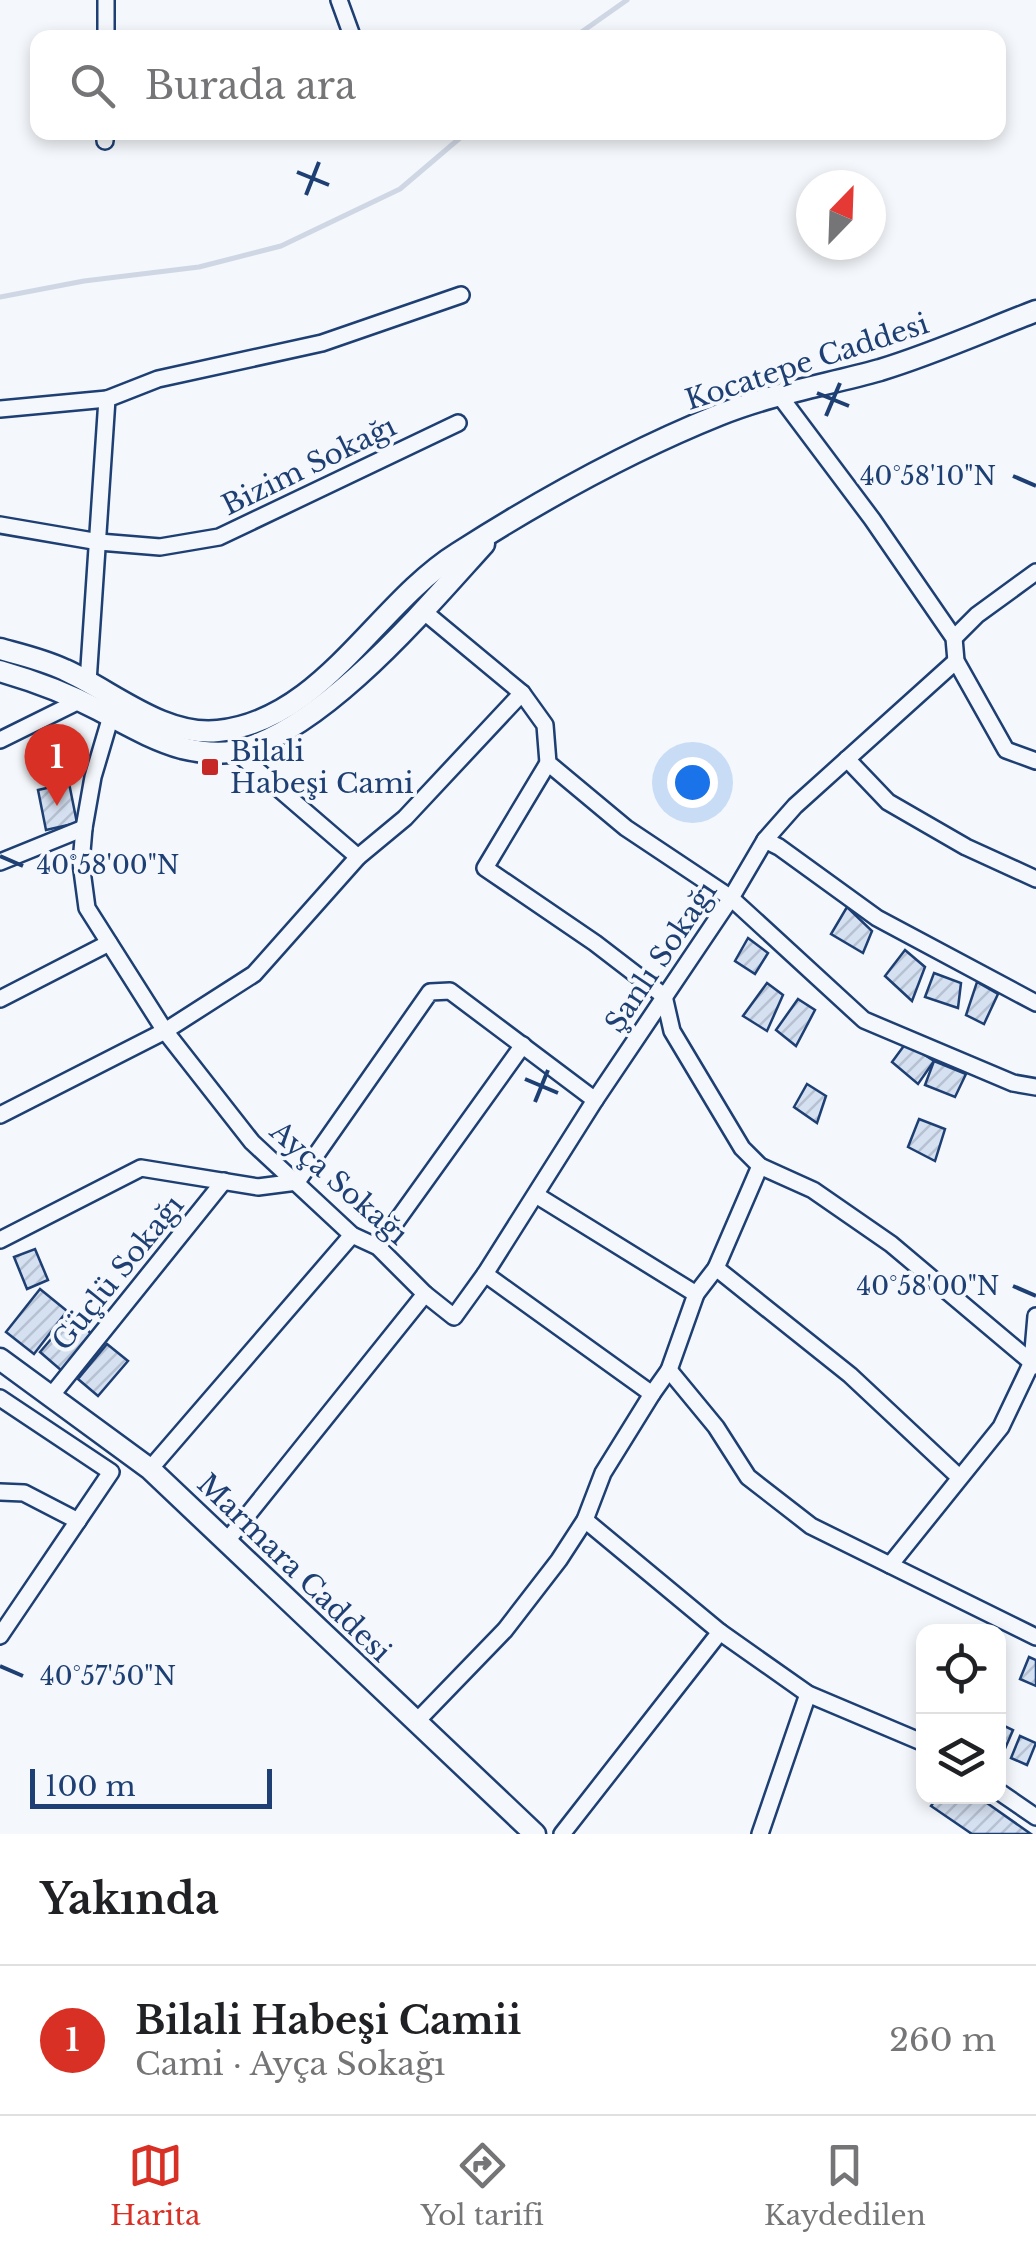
<!DOCTYPE html>
<html lang="tr">
<head>
<meta charset="utf-8">
<style>
  body { margin:0; font-family:"Libre Baskerville",serif; background:#f6f6f6; color:#202124 }
  .controls { position:absolute; right:30px; bottom:30px; display:grid; overflow:hidden; border-radius:20px; box-shadow:0 5px 15px #0003 }
  .controls button { width:90px; height:90px; display:grid; place-items:center; padding:0; border:0; border-bottom:2px solid #e0e0e0; background:#fff; color:#202124; font:50px sans-serif }
  .compass { position:absolute; left:796px; top:170px; width:90px; height:90px; border-radius:50%; background:#fff; box-shadow:0 5px 15px #0003; rotate:23deg }
  .scale { position:absolute; left:30px; bottom:25px; width:242px; box-sizing:border-box; padding-left:10px; border:5px solid #1d3f73; border-top:0; font-size:28px; line-height:35px; white-space:nowrap; color:#1d3f73; -webkit-text-stroke:8px #f4f7fb; paint-order:stroke }
  .you { position:absolute; left:692px; top:782px; width:35px; height:35px; margin:-25px; border:8px solid #fff; border-radius:50%; background:#1a73e8; box-shadow:0 0 0 15px #1a73e833 }
  .badge { display:grid; place-items:center; width:65px; height:65px; border-radius:50%; background:#d93025; color:#fff; font-size:32px; font-weight:700 }
  .pin { position:absolute; translate:-50% -82px; filter:drop-shadow(0 2px 5px #0008) }
  .pin::after { content:''; position:absolute; top:52px; width:35px; height:30px; background:inherit; clip-path:polygon(0 0,100% 0,50% 100%) }
  .list { margin:0; padding:0; list-style:none }
  h2 { display:flex; justify-content:space-between; align-items:center; height:130px; margin:0; padding:0 40px; font-size:42px }
  h2 small { font-size:32px; font-weight:400; color:#757577 }
  .list li { display:grid; grid-template-columns:65px 1fr auto; gap:30px; align-items:center; box-sizing:border-box; height:150px; padding:0 40px; border-top:2px solid #e0e0e0 }
  .list b { display:block; font-size:38px; white-space:nowrap }
  .list p { margin:0; font-size:32px; white-space:nowrap; color:#757577 }
  .list em { font-size:32px; font-style:normal; color:#757577 }
  .icon { flex:none; width:55px; height:55px; fill:none; stroke:currentColor; stroke-width:2; stroke-linecap:round; stroke-linejoin:round }
  .map { position:relative; flex:none; width:1036px; height:1834px; overflow:hidden }
  .search { position:absolute; background:#fff; box-shadow:0 5px 15px #0003; left:30px; right:30px; top:30px; height:110px; display:flex; align-items:center; gap:25px; box-sizing:border-box; padding:0 35px; border-radius:20px; color:#757577; font-size:38px }
  .sheet { height:280px; background:#fff }
  nav { display:flex; justify-content:space-around; align-items:center; box-sizing:border-box; height:140px; border-top:2px solid #e0e0e0; background:#fff; font-size:28px; color:#757577 }
  nav a { display:grid; justify-items:center; gap:5px }
  nav .on { color:#d93025 }
  .map>svg:first-child { display:block }
</style>
</head>
<body>
<div class="map">
<svg width="1036" height="1834" viewBox="0 0 1036 1834">
  <defs>
    <pattern id="building-hatch" width="6" height="6" patternUnits="userSpaceOnUse" patternTransform="scale(2.5)"><rect width="6" height="6" fill="#d5e0f0"/><path d="M-1 1l2-2M0 6l6-6M5 7l2-2" fill="none" stroke="#b6c1d1"/></pattern>
  </defs>
  <rect width="100%" height="100%" fill="#f4f7fb"/>
  <g fill="none" stroke-linecap="round" stroke-linejoin="round">
    <g stroke="#cfd7e4" stroke-width="5">
      <path d="M573 38 627 0"/>
      <path d="M0 297 84 281 199 267 281 246 400 189 467 132"/>
    </g>
  </g>
  <g fill="url(#building-hatch)" stroke="#1d3f73" stroke-width="2.5">
    <path d="M69 783 77 823 46 830 38 790Z"/>
    <path d="M847 907 872 931 863 953 831 934Z"/>
    <path d="M748 938 768 953 755 974 735 961Z"/>
    <path d="M905 950 925 967 912 1001 885 976Z"/>
    <path d="M934 973 961 983 958 1008 925 997Z"/>
    <path d="M977 982 998 994 984 1024 966 1015Z"/>
    <path d="M767 983 783 995 767 1031 743 1016Z"/>
    <path d="M798 999 815 1010 796 1046 776 1030Z"/>
    <path d="M906 1043 934 1061 918 1084 892 1062Z"/>
    <path d="M934 1061 966 1074 955 1097 925 1085Z"/>
    <path d="M807 1084 826 1096 817 1123 794 1107Z"/>
    <path d="M919 1119 945 1129 935 1161 908 1147Z"/>
    <path d="M35 1249 48 1280 27 1289 14 1257Z"/>
    <path d="M40 1289 67 1311 34 1354 6 1332Z"/>
    <path d="M71 1316 93 1335 62 1371 40 1352Z"/>
    <path d="M107 1344 128 1361 98 1396 78 1379Z"/>
    <path d="M1029 1657 1036 1660V1686L1020 1679Z"/>
    <path d="M998 1723 1013 1730 1004 1751 998 1749Z"/>
    <path d="M1020 1736 1036 1743 1027 1765 1011 1758Z"/>
    <path d="M938 1796H977L1031 1834H972L931 1806Z"/>
  </g>
  <g fill="none" stroke-linecap="round" stroke-linejoin="round">
    <defs>
      <g id="street">
        <path d="M339 0 351 33"/>
        <path d="M106 38V0"/>
        <path d="M105 141V132"/>
        <path d="M779 395 872 519 954 638 956 661 1006 750 1036 761"/>
        <path d="M0 409 107 399"/>
        <path d="M0 525 99 542 160 547 219 537 458 423"/>
        <path d="M422 610 522 693 545 725 548 763 626 828 731 898 864 1020 1013 1083 1036 1087"/>
        <path d="M954 638 977 615 1036 572"/>
        <path d="M956 661 795 806 765 840 779 847 877 918 1036 1003"/>
        <path d="M88 682 107 399 158 379 322 343 461 295"/>
        <path d="M111 716 93 777 84 828 81 863 87 908 165 1031 252 1142 352 1235 378 1247 425 1294 226 1542"/>
        <path d="M0 740 81 700"/>
        <path d="M235 751 358 857"/>
        <path d="M847 759 888 802 966 847 1036 879"/>
        <path d="M548 763 485 868 595 943 664 996 672 1031 742 1148 760 1166 813 1190 891 1244 1036 1366"/>
        <path d="M0 862 84 828"/>
        <path d="M0 999 109 943"/>
        <path d="M595 1100 731 898 765 840"/>
        <path d="M0 1115 165 1031 254 974 358 857 405 818 522 693"/>
        <path d="M536 1195 696 1294"/>
        <path d="M0 1240 141 1168 258 1187 297 1182 430 992 450 991 595 1100 485 1274"/>
        <path d="M378 1247 523 1045"/>
        <path d="M716 1268 850 1375 959 1477"/>
        <path d="M669 1370 716 1427 748 1477 811 1526 1036 1637"/>
        <path d="M652 1394 669 1370 696 1294 716 1268 760 1166"/>
        <path d="M51 1396 224 1181"/>
        <path d="M0 1398 111 1472 0 1636"/>
        <path d="M150 1469 352 1235"/>
        <path d="M0 1492 24 1493 78 1521"/>
        <path d="M585 1520 720 1632 808 1694 924 1743"/>
        <path d="M890 1565 1001 1427 1032 1362 1036 1316"/>
        <path d="M416 1722 505 1630 559 1560 585 1520 603 1473 652 1394 485 1274 454 1317 425 1294"/>
        <path d="M998 1791 1036 1817"/>
        <path d="M562 1834 720 1632"/>
        <path d="M760 1834 808 1694"/>
      </g>
      <g id="secondary">
        <path d="M0 649C22 655 44 660 65 670 112 691 163 737 218 731 323 720 376 604 458 553 541 500 627 452 719 415 771 394 826 385 880 370 933 354 984 331 1036 311"/>
        <path d="M0 671C35 681 67 693 99 710 126 724 153 740 182 748 199 752 218 755 235 751 321 733 425 609 484 544"/>
        <path d="M0 1359 150 1469 535 1834"/>
      </g>
    </defs>
    <use href="#street" stroke="#1d3f73" stroke-width="20"/>
    <use href="#secondary" stroke="#1d3f73" stroke-width="25"/>
    <use href="#street" stroke="#f4f7fb" stroke-width="15"/>
    <use href="#secondary" stroke="#f4f7fb" stroke-width="20"/>
  </g>
  <path fill="none" stroke="#1d3f73" stroke-width="4" d="M297 172 329 185M306 195 319 162M817 393 849 406M826 416 840 383M1013 476 1036 486M0 856 23 866M525 1079 558 1093M535 1102 548 1070M1013 1286 1036 1296M0 1666 23 1676"/>
  <rect fill="#c62828" stroke="#f4f7fb" stroke-width="4" x="200" y="757" width="20" height="20" rx="5"/>
  <g text-anchor="middle" dominant-baseline="central" stroke-width="8" stroke-linejoin="round" paint-order="stroke">
    <g font-size="28" fill="#1d3f73" stroke="#f4f7fb">
      <text transform="translate(807 362) rotate(-18)">Kocatepe Caddesi</text>
      <text transform="translate(309 466) rotate(-26)">Bizim Sokağı</text>
      <text transform="translate(661 957) rotate(-56)">Şanlı Sokağı</text>
      <text transform="translate(339 1183) rotate(41)">Ayça Sokağı</text>
      <text transform="translate(118 1273) rotate(-51)">Güçlü Sokağı</text>
      <text transform="translate(294 1568) rotate(44)">Marmara Caddesi</text>
    </g>
    <g font-size="28" fill="#1d3f73" stroke="#f4f7fb" text-anchor="start">
      <text x="230" y="751">Bilali<tspan x="230" dy="32">Habeşi Cami</tspan></text>
    </g>
  </g>
  <g font-size="25" text-anchor="middle" fill="#1d3f73" stroke="#f4f7fb" stroke-width="8" stroke-linejoin="round" paint-order="stroke">
    <text x="928" y="485">40°58'10"N</text>
    <text x="108" y="874">40°58'00"N</text>
    <text x="928" y="1295">40°58'00"N</text>
    <text x="108" y="1685">40°57'50"N</text>
  </g>
</svg>
<div class="controls">
<button><svg class="icon" aria-label="locate" viewBox="0 0 24 24"><circle cx="12" cy="12" r="6"/><path d="M12 2v4M12 18v4M2 12h4M18 12h4"/></svg></button>
<button><svg class="icon" aria-label="layers" viewBox="0 0 24 24"><path d="M12 4l9 5-9 5-9-5zM3 14l9 5 9-5"/></svg></button>
</div>
<svg class="compass" viewBox="-18 -18 36 36"><path d="M0-13l5 13h-10z" fill="#e53935"/><path d="M0 13l5-13h-10z" fill="#757577"/></svg>
<div class="scale">100 m</div>
<div class="you"></div>
<div class="pin badge" style="left:57px;top:806px">1</div>
<div class="search"><svg class="icon" aria-label="search" viewBox="0 0 24 24"><circle cx="10" cy="10" r="6"/><path d="M15 15l6 6"/></svg>Burada ara</div>
</div>
<section class="sheet">
<h2>Yakında<small></small></h2>
<ul class="list">
<li><span class="badge">1</span><div><b>Bilali Habeşi Camii</b><p>Cami · Ayça Sokağı</p></div><em>260 m</em></li>
</ul>
</section>
<nav>
<a class="on"><svg class="icon" aria-label="map" viewBox="0 0 24 24"><path d="M3 6l6-2 6 2 6-2v14l-6 2-6-2-6 2zM9 4v14M15 6v14"/></svg>Harita</a>
<a><svg class="icon" aria-label="directions" viewBox="0 0 24 24"><path d="M12 3l9 9-9 9-9-9zM9 14v-3h6M13 9l2 2-2 2"/></svg>Yol tarifi</a>
<a><svg class="icon" aria-label="saved" viewBox="0 0 24 24"><path d="M7 4h10v16l-5-4-5 4z"/></svg>Kaydedilen</a>
</nav>
</body>
</html>
